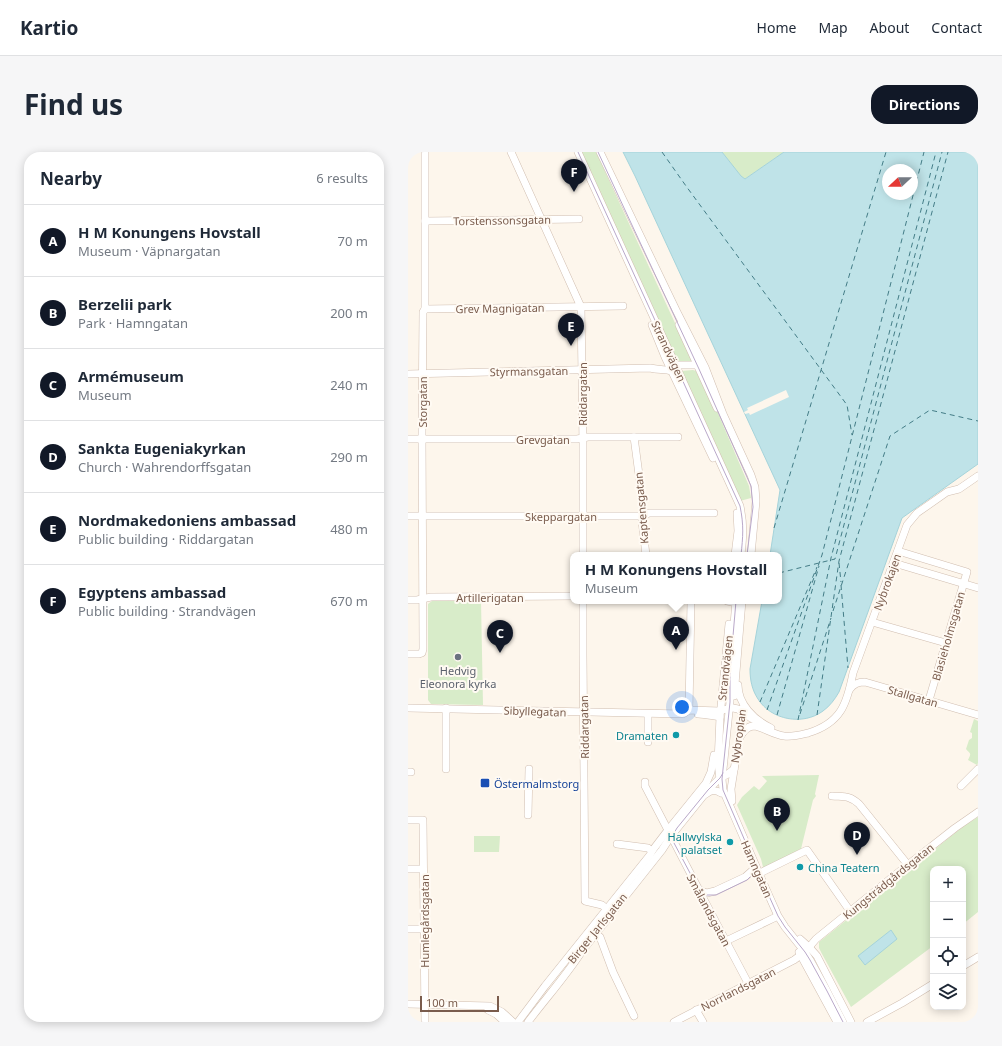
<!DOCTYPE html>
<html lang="en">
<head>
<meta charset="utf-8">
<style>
  body { margin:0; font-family:"Noto Sans",sans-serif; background:#f6f6f7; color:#1f2937 }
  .controls { position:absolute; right:12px; bottom:12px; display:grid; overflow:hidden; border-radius:8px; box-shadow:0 2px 10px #0003 }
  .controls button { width:36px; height:36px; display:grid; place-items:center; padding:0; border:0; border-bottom:1px solid #e0e1e3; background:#fff; color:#1f2937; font:20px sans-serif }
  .compass { position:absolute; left:474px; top:12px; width:36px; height:36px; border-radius:50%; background:#fff; box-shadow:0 2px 10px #0003; rotate:248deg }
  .scale { position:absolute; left:12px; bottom:10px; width:79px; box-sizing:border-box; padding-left:4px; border:2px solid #7a5c4d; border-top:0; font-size:11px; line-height:14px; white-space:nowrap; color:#7a5c4d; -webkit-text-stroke:3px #fffaf3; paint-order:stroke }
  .you { position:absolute; left:274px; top:555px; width:14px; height:14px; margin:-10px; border:3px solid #fff; border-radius:50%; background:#1a73e8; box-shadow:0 0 0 6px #1a73e833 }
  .badge { display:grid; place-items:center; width:26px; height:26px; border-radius:50%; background:#111827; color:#fff; font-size:13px; font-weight:700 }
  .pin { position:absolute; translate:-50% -33px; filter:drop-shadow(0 1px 2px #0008) }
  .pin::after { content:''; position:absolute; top:21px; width:14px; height:12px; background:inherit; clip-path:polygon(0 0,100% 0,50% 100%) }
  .popup { position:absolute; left:162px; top:400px; width:212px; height:52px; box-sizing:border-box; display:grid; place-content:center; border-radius:8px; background:#fff; filter:drop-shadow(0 1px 3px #0005); font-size:13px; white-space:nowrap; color:#747a83 }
  .popup b { font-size:15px; color:#1f2937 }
  .popup::after { content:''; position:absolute; left:50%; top:100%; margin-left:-8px; border:8px solid transparent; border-top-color:#fff }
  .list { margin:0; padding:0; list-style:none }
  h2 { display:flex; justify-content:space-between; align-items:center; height:52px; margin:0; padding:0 16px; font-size:17px }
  h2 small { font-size:13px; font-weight:400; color:#747a83 }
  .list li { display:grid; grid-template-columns:26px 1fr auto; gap:12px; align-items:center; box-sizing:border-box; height:72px; padding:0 16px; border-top:1px solid #e0e1e3 }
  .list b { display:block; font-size:15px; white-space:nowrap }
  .list p { margin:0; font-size:13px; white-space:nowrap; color:#747a83 }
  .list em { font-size:13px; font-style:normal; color:#747a83 }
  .icon { flex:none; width:22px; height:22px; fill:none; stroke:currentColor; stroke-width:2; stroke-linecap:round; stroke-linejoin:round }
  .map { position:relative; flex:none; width:570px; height:870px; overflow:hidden; border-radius:16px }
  header { display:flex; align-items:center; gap:24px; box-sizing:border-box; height:56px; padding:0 20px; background:#fff; border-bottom:1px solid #e0e1e3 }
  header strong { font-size:19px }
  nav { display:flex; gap:22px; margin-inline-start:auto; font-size:14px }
  .intro { display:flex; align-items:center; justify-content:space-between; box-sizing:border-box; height:96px; padding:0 24px }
  h1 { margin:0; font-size:28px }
  .button { padding:10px 18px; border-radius:16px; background:#111827; color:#fff; font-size:14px; font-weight:700 }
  main { display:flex; gap:24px; padding:0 24px }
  aside { flex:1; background:#fff; border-radius:16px; box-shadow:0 2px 10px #0003 }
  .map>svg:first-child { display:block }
</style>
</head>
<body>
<header>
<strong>Kartio</strong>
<nav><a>Home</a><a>Map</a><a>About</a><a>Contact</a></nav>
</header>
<div class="intro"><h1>Find us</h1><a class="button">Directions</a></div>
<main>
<aside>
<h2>Nearby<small>6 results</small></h2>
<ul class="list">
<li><span class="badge">A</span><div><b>H M Konungens Hovstall</b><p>Museum · Väpnargatan</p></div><em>70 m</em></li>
<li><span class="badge">B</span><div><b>Berzelii park</b><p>Park · Hamngatan</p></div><em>200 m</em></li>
<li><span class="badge">C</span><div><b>Armémuseum</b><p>Museum</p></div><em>240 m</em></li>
<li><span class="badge">D</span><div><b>Sankta Eugeniakyrkan</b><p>Church · Wahrendorffsgatan</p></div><em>290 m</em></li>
<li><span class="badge">E</span><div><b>Nordmakedoniens ambassad</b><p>Public building · Riddargatan</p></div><em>480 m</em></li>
<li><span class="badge">F</span><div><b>Egyptens ambassad</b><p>Public building · Strandvägen</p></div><em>670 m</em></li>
</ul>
</aside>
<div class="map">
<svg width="570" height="870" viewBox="0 0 570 870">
  <rect width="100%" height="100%" fill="#fdf6ec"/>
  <g fill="#d8ecc9">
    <path d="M172 0H188L285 210 269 211Z"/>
    <path d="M314 0H376L337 27 333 25Z"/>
    <path d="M285 218 288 219 304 253 307 254 341 334 343 346 332 349 273 219Z"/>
    <path d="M24 449H73L75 553 23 552 20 548V452Z"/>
    <path d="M566 567 570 569V611L569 613 560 608C564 600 562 602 558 597L561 588 564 586V581L562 580Z"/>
    <path d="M411 623 407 642 408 644 405 648 393 697 357 715H355L353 707 329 653 334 645 346 634 351 638 359 629 354 624Z"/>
    <path d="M570 665V760L555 772V717H525V794L443 855 414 802 411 796V790L557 673Z"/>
    <path d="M66 684H92L91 700H66Z"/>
  </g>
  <g fill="#bfe3e8" stroke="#a5d3da" fill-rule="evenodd">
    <path d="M215 0H314L333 24 337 27 376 0H570V312L494 366 431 540C427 547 422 554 415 559 395 574 363 568 350 547 344 538 342 528 342 517L354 449H371V403H362L372 338 227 24ZM480 18H504V42H480Z"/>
    <path d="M483 778 489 787 457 813 450 804Z"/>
  </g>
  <path fill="#fdf6ec" d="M378 238 381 245 342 263 341 261 337 262 336 260 340 258 339 256Z"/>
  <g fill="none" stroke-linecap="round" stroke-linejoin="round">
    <g stroke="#437c86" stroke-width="1" stroke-dasharray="5 4" stroke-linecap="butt">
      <path d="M254 0 278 34 439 253 444 283"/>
      <path d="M366 376 478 0"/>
      <path d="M431 411 433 430"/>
      <path d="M371 421 427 407 534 0"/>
      <path d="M433 433 440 516"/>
      <path d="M425 459 482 284 522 258 570 269"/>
      <path d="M352 550 409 415"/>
      <path d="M359 558 414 403 516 0"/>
      <path d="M392 562 423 466"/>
      <path d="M369 563 411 414"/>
      <path d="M409 563 431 409 540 0"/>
      <path d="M390 568 423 406 528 0"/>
    </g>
    <defs>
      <g id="minor">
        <path d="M103 0 173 155 175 292V403"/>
        <path d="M170 0 332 354C336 373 335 385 333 403"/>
        <path d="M192 0 268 158 297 215 315 262 343 323 347 335 348 349 343 403"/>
        <path d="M17 69 171 67"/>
        <path d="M17 157 215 154"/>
        <path d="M244 173 257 205 305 306"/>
        <path d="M271 173 309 256"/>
        <path d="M265 213H289L292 215"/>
        <path d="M0 222 242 216C250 218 256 217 264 219"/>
        <path d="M226 285 235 353 234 369 238 403"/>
        <path d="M0 287H169L180 285H270"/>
        <path d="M0 364H234L241 361H306"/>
        <path d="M490 399 559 420 521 548"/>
        <path d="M327 403 330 379 329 361"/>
        <path d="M486 411 570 436"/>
        <path d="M0 448H9L23 445 165 444"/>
        <path d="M175 449V503L177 749 194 753 199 757"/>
        <path d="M319 449 324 450"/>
        <path d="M328 449 322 519V550L314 627 315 638 353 726 370 764 377 775 397 800 402 808 419 839 435 870"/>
        <path d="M464 470 538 491"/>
        <path d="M0 502H11L14 501 15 497 14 282 15 160 17 157V0"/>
        <path d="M330 533C330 552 346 568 363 576"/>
        <path d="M442 537C446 531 451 530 457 530L570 563"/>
        <path d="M326 544 334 449"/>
        <path d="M0 556 275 562 281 558 312 559 322 556H325L330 557 343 566 349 569"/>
        <path d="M281 558 283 449"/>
        <path d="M290 562C298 562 304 564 312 565"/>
        <path d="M331 587C334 581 338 574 346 574 355 575 366 583 376 584 385 585 392 583 400 581 433 571 439 552 445 521L499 373 509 361 539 340 551 337 570 324"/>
        <path d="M240 590V562"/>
        <path d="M38 617V556"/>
        <path d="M0 620H3"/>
        <path d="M312 627 310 611 312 565 321 472"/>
        <path d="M237 630V634L290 736 293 739 294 744 340 831"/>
        <path d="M553 634 570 617"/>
        <path d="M298 642C303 638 307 637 313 641"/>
        <path d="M424 644C436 645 441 643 451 652L500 713"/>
        <path d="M324 649 323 637 331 587 335 556"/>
        <path d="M120 663 121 617"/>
        <path d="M0 668H15L17 870"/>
        <path d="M209 692 240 696 244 699"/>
        <path d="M0 717H15"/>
        <path d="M354 720 399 698 442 759"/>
        <path d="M293 739 299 741 307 739 337 725 346 717"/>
        <path d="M0 777H16"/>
        <path d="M188 782 192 785 205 820 226 864"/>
        <path d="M392 787 401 795 409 804 443 870"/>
        <path d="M318 789 368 765"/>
        <path d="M391 800 429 870"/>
        <path d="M555 814 570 805"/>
        <path d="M0 852 82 854 94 860 105 870"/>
        <path d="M80 858 88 862 97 870"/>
        <path d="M288 858 295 870"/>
        <path d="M110 870 137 834 242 703 244 699 260 678 298 631 303 620 306 603"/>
        <path d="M120 870C138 846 158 824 174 799L254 698 263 684 300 638 312 626 320 622 326 617"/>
        <path d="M266 870 386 808 397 800 408 787 487 723 547 676 570 660"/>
        <path d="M459 870 494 851 525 832"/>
      </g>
    </defs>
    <use href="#minor" stroke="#d1beb0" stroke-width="8"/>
    <use href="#minor" stroke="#fff" stroke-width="7"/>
    <g stroke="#b9a8c9" stroke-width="1">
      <path d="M170 0 332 354C336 373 335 385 333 403"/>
      <path d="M190 0 291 217 343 334 345 355 339 403"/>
      <path d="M328 449 322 519V550L314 627 315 638 353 726 370 764 377 775 397 800 402 808 419 839 435 870"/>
      <path d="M315 621 312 626 300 638 269 676 266 681V691L290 736 298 743H308L339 728 344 723 346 717 345 712"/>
    </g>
  </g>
  <circle fill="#6b7280" stroke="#fffaf3" stroke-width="1.5" cx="50" cy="505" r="4"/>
  <g fill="#0f9aa8" stroke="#fffaf3" stroke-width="1.5">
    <circle cx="268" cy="583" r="4"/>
    <circle cx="322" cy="690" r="4"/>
    <circle cx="392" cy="715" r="4"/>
  </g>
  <rect fill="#1a4fb4" stroke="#fffaf3" stroke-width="1.5" x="72" y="626" width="10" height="10" rx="2"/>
  <g text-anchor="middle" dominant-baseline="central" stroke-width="4" stroke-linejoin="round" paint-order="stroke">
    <g font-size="11" fill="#7a5c4d" stroke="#fffaf3">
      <text transform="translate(94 68) rotate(-1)">Torstenssonsgatan</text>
      <text transform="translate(92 156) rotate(-1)">Grev Magnigatan</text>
      <text transform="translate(261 199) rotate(65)">Strandvägen</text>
      <text transform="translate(121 219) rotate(-1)">Styrmansgatan</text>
      <text transform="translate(174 242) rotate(-90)">Riddargatan</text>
      <text transform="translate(14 250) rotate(-90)">Storgatan</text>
      <text x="135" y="287">Grevgatan</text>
      <text transform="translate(233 356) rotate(-95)">Kaptensgatan</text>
      <text x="153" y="364">Skeppargatan</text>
      <text transform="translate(479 430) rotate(-70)">Nybrokajen</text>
      <text x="82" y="445">Artillerigatan</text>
      <text transform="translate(540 484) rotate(-74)">Blasieholmsgatan</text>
      <text transform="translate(317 516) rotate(-84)">Strandvägen</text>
      <text transform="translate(505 544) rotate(16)">Stallgatan</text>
      <text transform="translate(127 559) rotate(2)">Sibyllegatan</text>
      <text transform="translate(176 575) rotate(-91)">Riddargatan</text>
      <text transform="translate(330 584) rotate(-82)">Nybroplan</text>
      <text transform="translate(349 717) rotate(66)">Hamngatan</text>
      <text transform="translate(480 729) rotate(-39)">Kungsträdgårdsgatan</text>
      <text transform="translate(301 758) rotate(62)">Smålandsgatan</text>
      <text transform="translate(16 769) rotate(-90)">Humlegårdsgatan</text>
      <text transform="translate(189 776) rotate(-51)">Birger Jarlsgatan</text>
      <text transform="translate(330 837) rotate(-27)">Norrlandsgatan</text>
    </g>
    <g font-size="11" fill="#5b616d" stroke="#fffaf3">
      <text x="50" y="518">Hedvig<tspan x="50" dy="13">Eleonora kyrka</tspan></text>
    </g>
    <g font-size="11" fill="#0d838f" stroke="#fffaf3" text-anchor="end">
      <text x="260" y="583">Dramaten</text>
      <text x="314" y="684">Hallwylska<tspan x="314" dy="13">palatset</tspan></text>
      <text x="400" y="715" text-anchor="start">China Teatern</text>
    </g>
    <g font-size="11" fill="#164399" stroke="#fffaf3" text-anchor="start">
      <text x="86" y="631">Östermalmstorg</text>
    </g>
  </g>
</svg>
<div class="controls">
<button>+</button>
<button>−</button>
<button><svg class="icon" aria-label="locate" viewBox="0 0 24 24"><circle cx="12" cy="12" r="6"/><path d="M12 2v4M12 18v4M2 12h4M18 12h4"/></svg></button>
<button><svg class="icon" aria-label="layers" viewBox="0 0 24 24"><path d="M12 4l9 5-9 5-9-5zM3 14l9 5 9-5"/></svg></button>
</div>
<svg class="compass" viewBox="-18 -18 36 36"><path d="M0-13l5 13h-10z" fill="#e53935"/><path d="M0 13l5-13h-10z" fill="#747a83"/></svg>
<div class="scale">100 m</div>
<div class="you"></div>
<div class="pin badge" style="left:268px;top:498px">A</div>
<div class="popup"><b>H M Konungens Hovstall</b>Museum</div>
<div class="pin badge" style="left:369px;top:679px">B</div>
<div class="pin badge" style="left:92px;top:501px">C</div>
<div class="pin badge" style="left:449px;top:703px">D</div>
<div class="pin badge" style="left:163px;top:194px">E</div>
<div class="pin badge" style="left:166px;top:40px">F</div>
</div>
</main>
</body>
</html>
